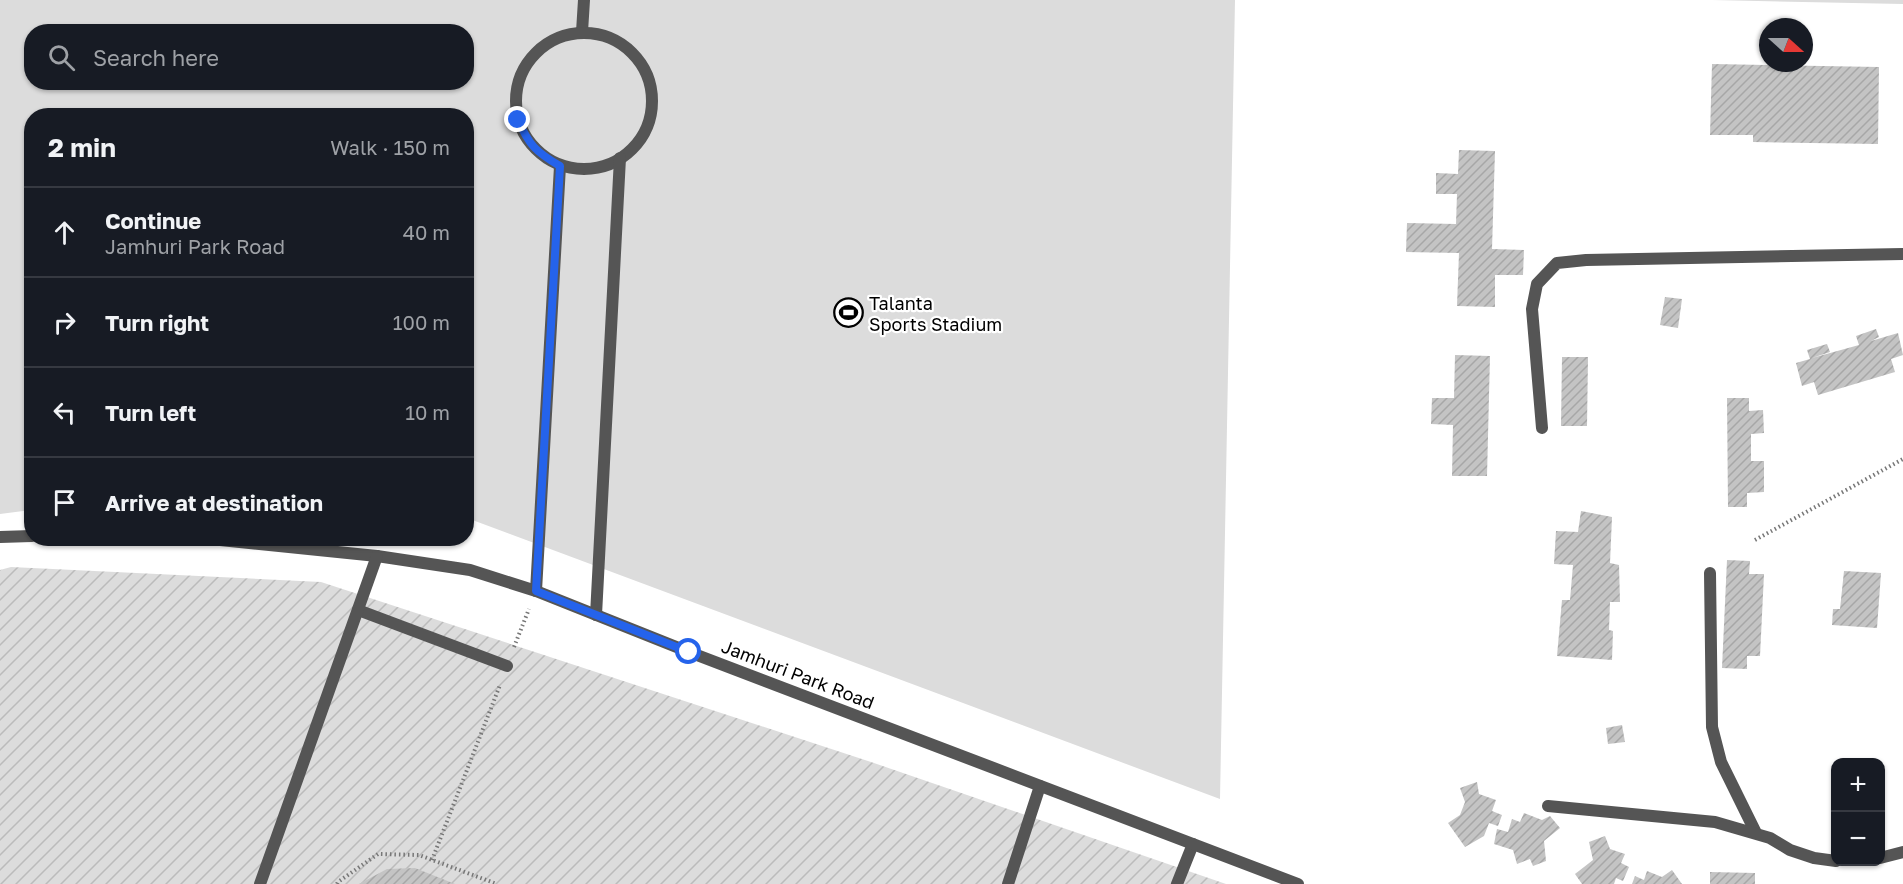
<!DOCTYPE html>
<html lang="en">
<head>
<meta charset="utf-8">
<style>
  body { margin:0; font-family:"Golos Text",sans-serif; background:#20242c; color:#f1f3f6 }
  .controls { position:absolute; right:18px; bottom:18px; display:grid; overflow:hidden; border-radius:12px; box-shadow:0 2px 4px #0004 }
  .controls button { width:54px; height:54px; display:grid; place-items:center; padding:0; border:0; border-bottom:2px solid #363941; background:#171b24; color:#f1f3f6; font:30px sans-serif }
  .compass { position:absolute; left:1759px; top:18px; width:54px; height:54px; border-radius:50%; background:#171b24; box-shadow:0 2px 4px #0004; rotate:111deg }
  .stop { position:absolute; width:18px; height:18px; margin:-14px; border:4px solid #2563eb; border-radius:50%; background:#fff }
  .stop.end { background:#2563eb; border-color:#fff; box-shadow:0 2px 6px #0008 }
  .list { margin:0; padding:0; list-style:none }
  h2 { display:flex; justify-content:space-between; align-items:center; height:78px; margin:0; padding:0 24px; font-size:26px }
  h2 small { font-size:20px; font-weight:400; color:#9ea1a6 }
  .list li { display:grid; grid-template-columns:39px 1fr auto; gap:18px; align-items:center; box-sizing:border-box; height:90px; padding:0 24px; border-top:2px solid #363941 }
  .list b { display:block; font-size:22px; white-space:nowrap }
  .list p { margin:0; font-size:20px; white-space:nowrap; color:#9ea1a6 }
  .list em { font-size:20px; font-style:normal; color:#9ea1a6 }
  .icon { flex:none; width:33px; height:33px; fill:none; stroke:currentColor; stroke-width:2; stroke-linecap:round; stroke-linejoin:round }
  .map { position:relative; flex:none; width:1903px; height:884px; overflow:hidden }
  .search { position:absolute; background:#171b24; box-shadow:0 2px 4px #0004; left:24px; top:24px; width:450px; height:66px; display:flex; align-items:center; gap:15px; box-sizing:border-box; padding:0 21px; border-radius:24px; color:#9ea1a6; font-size:22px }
  .panel { position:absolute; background:#171b24; box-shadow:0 2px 4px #0004; left:24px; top:108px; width:450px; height:438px; border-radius:24px }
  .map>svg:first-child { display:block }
</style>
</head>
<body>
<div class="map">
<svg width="1903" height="884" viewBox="0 0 1903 884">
  <defs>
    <pattern id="garden-furrows" width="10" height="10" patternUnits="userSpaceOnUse" patternTransform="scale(1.5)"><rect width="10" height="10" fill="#dcdcdc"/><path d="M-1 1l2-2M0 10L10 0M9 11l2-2" fill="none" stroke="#bbb"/></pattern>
    <pattern id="building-hatch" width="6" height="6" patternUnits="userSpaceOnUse" patternTransform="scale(1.5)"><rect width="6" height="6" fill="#c4c4c4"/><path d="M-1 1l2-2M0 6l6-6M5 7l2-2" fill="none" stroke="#a7a7a7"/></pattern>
  </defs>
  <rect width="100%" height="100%" fill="#fff"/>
  <g fill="#dcdcdc" fill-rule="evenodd">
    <path d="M0 0H1235L1220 799 467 518 466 116H32L31 510 0 514ZM32 32H466V82H32Z"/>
    <path d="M1712 0H1903V4Z"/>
  </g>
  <path fill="url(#garden-furrows)" d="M11 567 321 582 871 762 1226 884H0V570Z"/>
  <g fill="url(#building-hatch)">
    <path d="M1712 64 1879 67 1878 144 1753 142V135H1710Z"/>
    <path d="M1459 150 1495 151 1492 249 1524 250 1523 275H1495V307L1457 306 1459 253 1406 252 1407 223 1456 224 1457 194H1436V173L1458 174Z"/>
    <path d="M1665 297 1682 299 1678 328 1660 325Z"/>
    <path d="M1876 329 1879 337 1871 341 1898 333 1903 355 1891 359 1895 372 1818 395 1814 382 1802 386 1796 363 1810 359 1807 350 1827 344 1830 352 1812 358 1859 345 1856 336Z"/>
    <path d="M1455 355 1490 356 1487 476H1452L1453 425 1431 424 1432 398H1454Z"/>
    <path d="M1562 357H1588L1587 426H1561Z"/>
    <path d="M1727 398H1749V411L1763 410 1764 433 1751 434V461H1764V492L1747 493V507H1728Z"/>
    <path d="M1581 511 1612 517 1610 563 1619 565 1620 602H1610L1609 630 1613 631 1612 660 1557 656 1562 600H1570L1573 565 1554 564 1556 531 1578 532Z"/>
    <path d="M1727 560 1750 561 1749 574H1764L1760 656H1747V669L1722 668Z"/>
    <path d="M1844 571 1881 573 1877 628 1832 625 1833 609H1840Z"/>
    <path d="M1622 725 1625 742 1608 744 1606 728Z"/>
    <path d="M1477 782 1479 794 1496 800 1492 811 1502 815 1498 826 1489 823 1484 836 1465 847 1448 823 1460 815 1465 802 1460 788Z"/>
    <path d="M1524 813 1542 820 1550 816 1560 828 1544 841 1546 861 1533 866 1530 859 1517 864 1513 850 1494 844 1497 829 1508 832 1512 819 1520 822Z"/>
    <path d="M1605 836 1610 849 1625 854 1621 863 1629 867 1623 881 1616 878 1614 884H1582L1575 874 1593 860 1589 842Z"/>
    <path d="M415 868 455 884H359L387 869Z"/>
    <path d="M1672 870 1682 884H1632L1635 876 1644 880 1647 871 1662 877Z"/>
    <path d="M1710 872 1755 873V884H1710Z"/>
  </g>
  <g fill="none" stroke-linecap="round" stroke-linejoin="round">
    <g stroke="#777" stroke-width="4" stroke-dasharray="1.5 3" stroke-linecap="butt">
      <path d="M1755 540 1903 459"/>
      <path d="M514 647 529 609"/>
      <path d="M432 860 500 685"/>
      <path d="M337 884 338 882 378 854 419 855 497 884"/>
    </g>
    <g stroke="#555" stroke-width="12">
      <path d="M582 32 584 0"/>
      <circle cx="584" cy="101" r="68"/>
      <path d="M1542 428 1532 309 1537 284 1557 263 1586 260 1903 254"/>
      <path d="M536 591 560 166"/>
      <path d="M358 610 507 666"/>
      <path d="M596 615 620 158"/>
      <path d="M1008 884 1040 786"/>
      <path d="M1177 884 1193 844"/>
    </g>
    <g stroke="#555" stroke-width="12">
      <path d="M0 537 32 536"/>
      <path d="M201 538 377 556 470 570 536 591 689 652 1298 884"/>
      <path d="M1710 573 1712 727 1721 762 1756 833"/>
      <path d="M1548 806 1715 822 1770 838 1790 850 1814 858 1836 861"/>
      <path d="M1880 858 1903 852"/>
      <path d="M260 884 377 556"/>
    </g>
  </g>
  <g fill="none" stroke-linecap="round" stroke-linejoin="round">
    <path stroke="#2563eb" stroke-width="8" d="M518 120C529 145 536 152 560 166L536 591 689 652"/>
  </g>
  <defs>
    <symbol id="stadium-ring" viewBox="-11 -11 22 22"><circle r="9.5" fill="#fff" stroke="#000" stroke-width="1.5"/><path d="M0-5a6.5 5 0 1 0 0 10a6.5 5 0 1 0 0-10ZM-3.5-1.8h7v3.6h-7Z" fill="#000"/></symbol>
  </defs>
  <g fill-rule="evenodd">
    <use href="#stadium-ring" x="832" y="296" width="33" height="33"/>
  </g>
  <g text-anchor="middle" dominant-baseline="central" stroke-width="4.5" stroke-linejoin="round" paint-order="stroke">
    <g font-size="18" fill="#000" stroke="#fff" text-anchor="start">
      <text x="869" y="303">Talanta<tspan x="869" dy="21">Sports Stadium</tspan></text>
    </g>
    <g font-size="18" fill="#000" stroke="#fff">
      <text transform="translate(798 674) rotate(21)">Jamhuri Park Road</text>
    </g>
  </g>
</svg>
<div class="controls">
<button>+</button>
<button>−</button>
</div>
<svg class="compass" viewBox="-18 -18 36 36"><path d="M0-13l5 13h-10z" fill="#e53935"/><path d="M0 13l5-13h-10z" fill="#9ea1a6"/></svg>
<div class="stop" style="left:689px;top:652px"></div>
<div class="stop end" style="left:518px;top:120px"></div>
<div class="search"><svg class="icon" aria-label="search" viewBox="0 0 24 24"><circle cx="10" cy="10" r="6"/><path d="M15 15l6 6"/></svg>Search here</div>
<section class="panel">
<h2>2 min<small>Walk · 150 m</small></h2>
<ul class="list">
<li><svg class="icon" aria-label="ahead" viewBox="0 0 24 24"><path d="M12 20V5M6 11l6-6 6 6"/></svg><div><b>Continue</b><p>Jamhuri Park Road</p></div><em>40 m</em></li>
<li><svg class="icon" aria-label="right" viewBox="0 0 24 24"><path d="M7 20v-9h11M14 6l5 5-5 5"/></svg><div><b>Turn right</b></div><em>100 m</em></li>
<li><svg class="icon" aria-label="left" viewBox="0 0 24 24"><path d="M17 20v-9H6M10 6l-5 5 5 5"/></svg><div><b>Turn left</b></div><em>10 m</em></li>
<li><svg class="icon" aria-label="arrive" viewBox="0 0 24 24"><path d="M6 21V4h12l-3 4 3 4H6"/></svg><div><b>Arrive at destination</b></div></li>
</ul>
</section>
</div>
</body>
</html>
